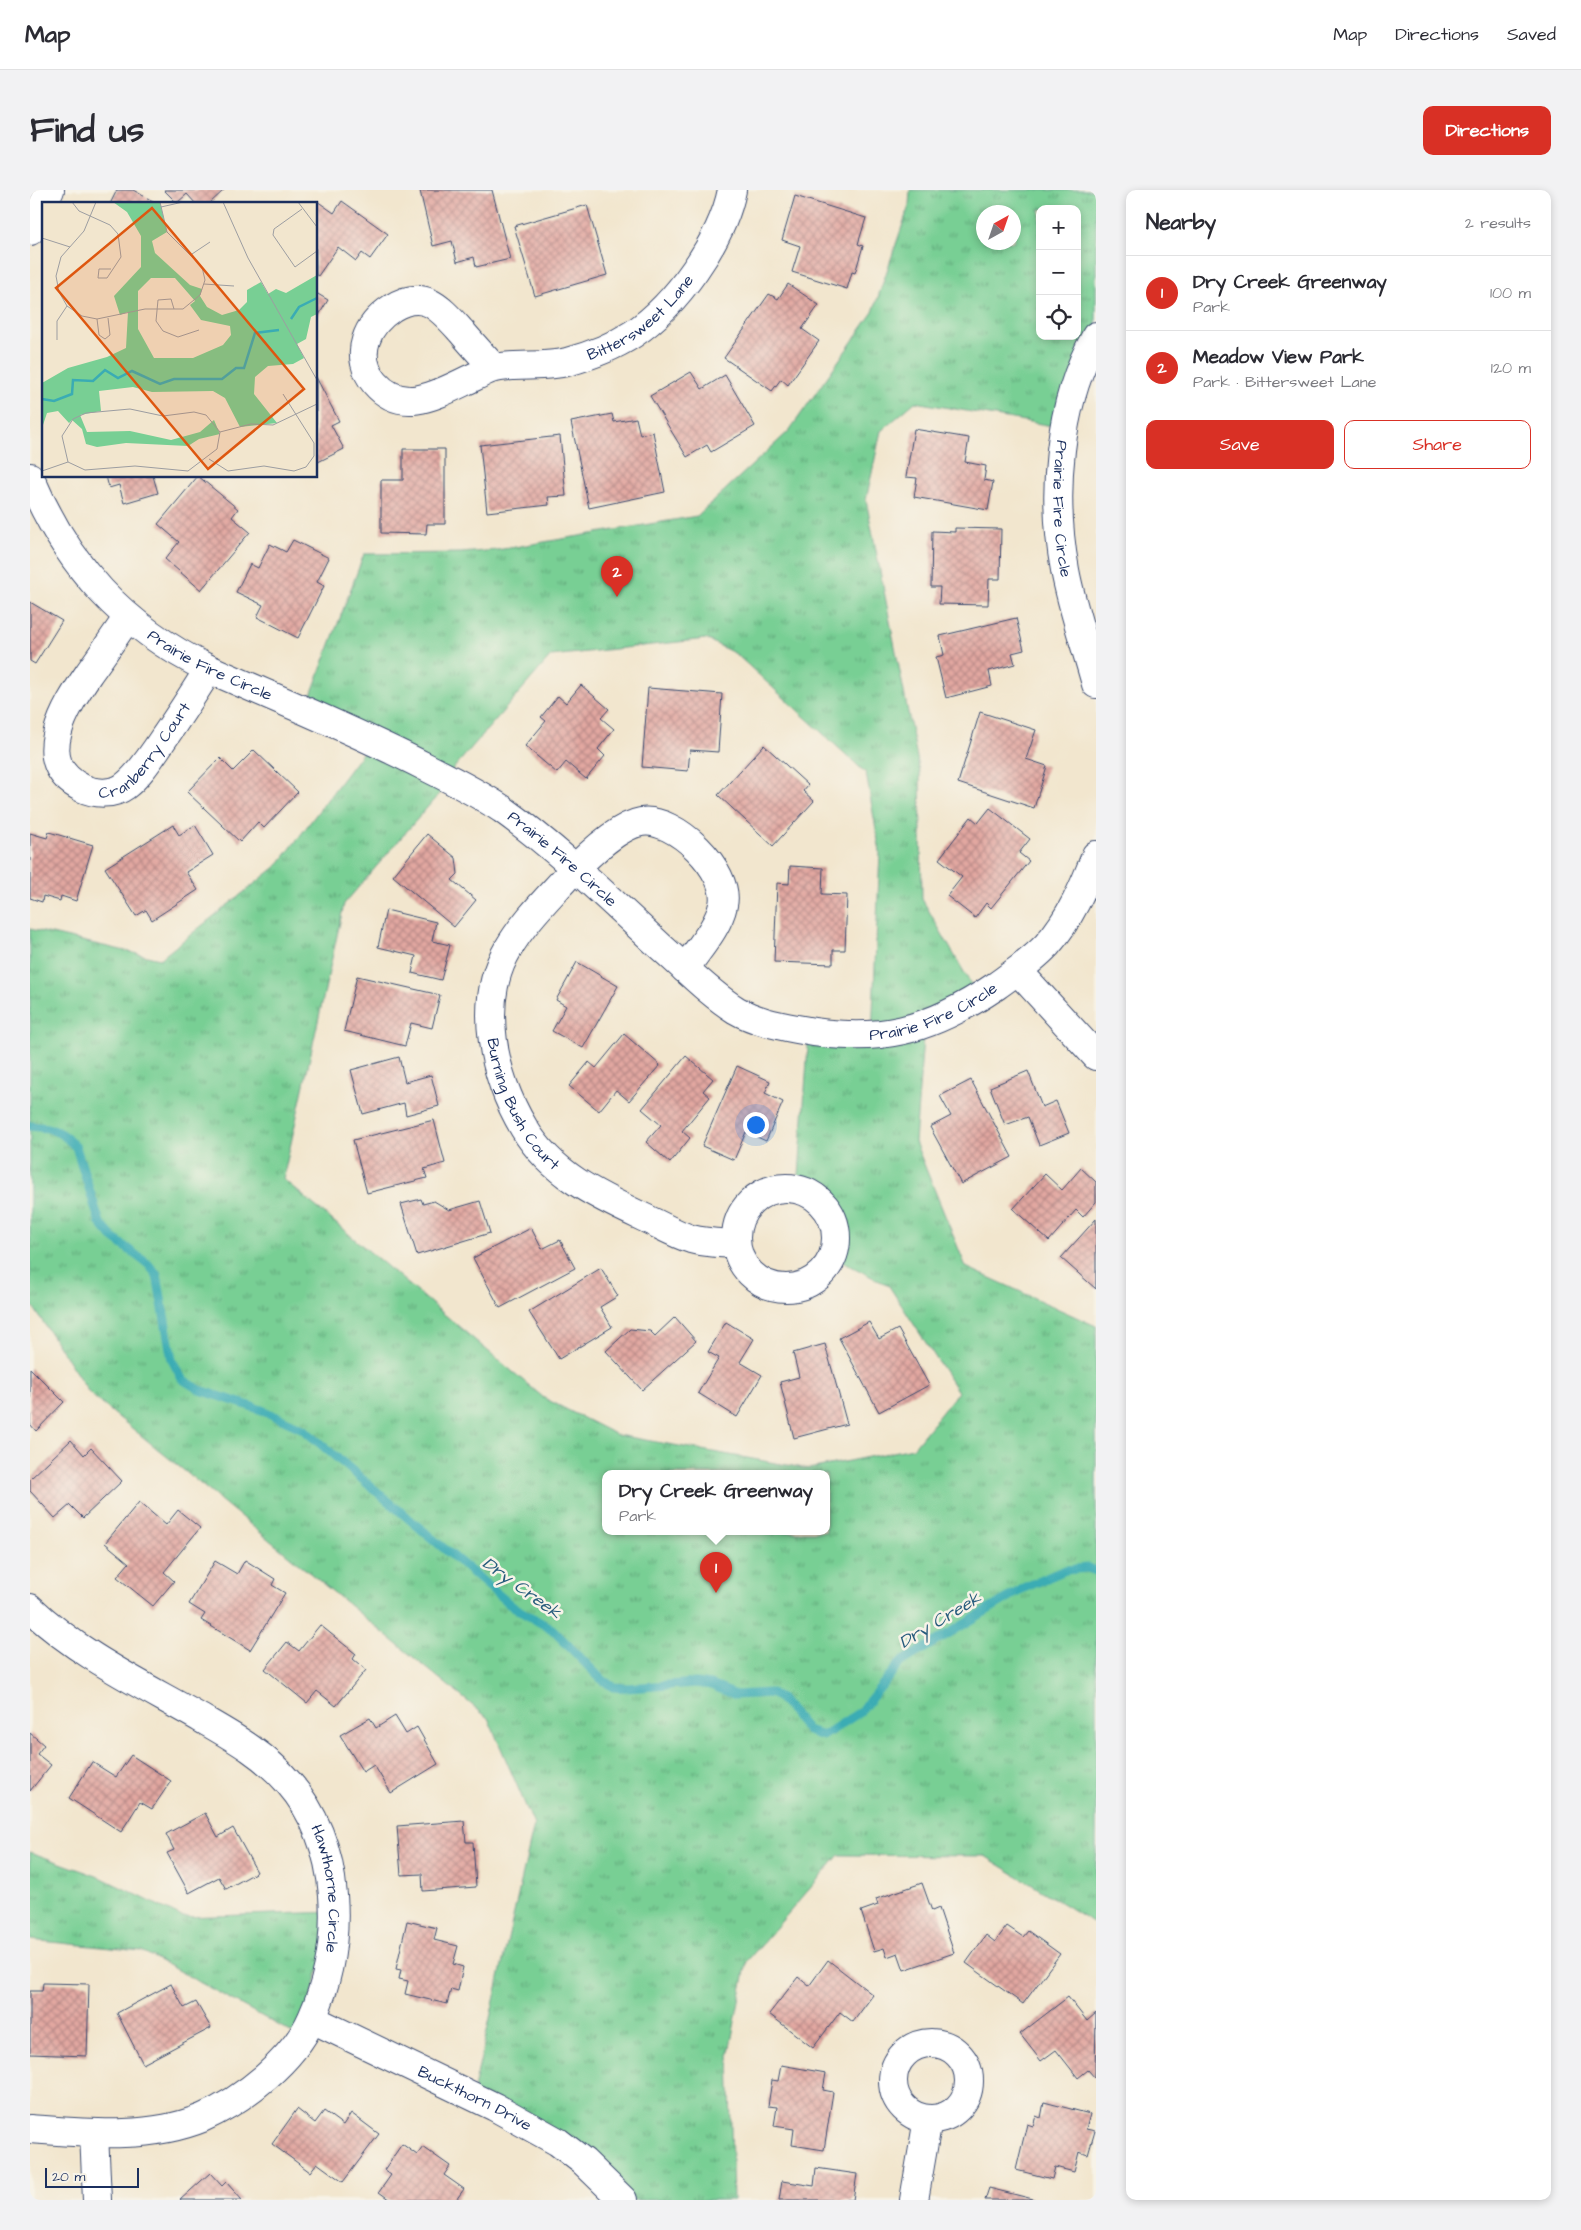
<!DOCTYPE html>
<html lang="en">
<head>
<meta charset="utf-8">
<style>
  body { margin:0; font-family:"Architects Daughter",sans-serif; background:#f2f2f3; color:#2b2b33 }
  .controls { position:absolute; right:15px; top:15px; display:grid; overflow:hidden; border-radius:10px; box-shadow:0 2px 8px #0003 }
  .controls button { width:45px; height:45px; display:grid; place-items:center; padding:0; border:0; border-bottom:1px solid #e1e1e2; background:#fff; color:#2b2b33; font:25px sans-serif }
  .compass { position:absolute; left:946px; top:15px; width:45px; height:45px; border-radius:50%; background:#fff; box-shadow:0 2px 8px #0003; rotate:40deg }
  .scale { position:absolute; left:15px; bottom:12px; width:94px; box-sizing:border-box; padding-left:5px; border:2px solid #1b2f5e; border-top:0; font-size:14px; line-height:18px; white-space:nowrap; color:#1b2f5e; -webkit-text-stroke:4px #f7f3e8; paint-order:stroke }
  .you { position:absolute; left:725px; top:934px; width:18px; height:18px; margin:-12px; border:4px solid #fff; border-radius:50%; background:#1a73e8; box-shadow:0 0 0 8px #1a73e833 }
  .badge { display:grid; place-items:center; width:32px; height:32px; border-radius:50%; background:#d93025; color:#fff; font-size:16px; font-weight:700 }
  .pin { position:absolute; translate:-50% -41px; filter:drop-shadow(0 1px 2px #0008) }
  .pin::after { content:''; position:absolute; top:26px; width:18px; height:15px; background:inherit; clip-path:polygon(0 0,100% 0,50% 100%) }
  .popup { position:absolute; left:572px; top:1280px; width:228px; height:65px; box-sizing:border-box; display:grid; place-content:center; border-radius:10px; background:#fff; filter:drop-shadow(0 1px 4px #0005); font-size:16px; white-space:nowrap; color:#7c7c81 }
  .popup b { font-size:19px; color:#2b2b33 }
  .popup::after { content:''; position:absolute; left:50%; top:100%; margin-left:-10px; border:10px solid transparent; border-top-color:#fff }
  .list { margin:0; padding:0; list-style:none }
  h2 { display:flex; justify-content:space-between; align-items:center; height:65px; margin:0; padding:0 20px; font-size:21px }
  h2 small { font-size:16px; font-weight:400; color:#7c7c81 }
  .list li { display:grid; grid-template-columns:32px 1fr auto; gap:15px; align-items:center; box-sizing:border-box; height:75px; padding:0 20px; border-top:1px solid #e1e1e2 }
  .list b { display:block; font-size:19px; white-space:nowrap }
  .list p { margin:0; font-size:16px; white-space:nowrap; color:#7c7c81 }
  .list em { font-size:16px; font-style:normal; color:#7c7c81 }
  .actions { display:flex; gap:10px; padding:15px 20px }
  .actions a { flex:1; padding:11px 0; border:1px solid #d93025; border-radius:10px; text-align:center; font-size:18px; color:#d93025 }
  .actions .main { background:#d93025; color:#fff }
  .icon { flex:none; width:28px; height:28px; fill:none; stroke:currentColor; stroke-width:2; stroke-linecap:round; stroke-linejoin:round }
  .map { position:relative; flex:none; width:1066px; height:2010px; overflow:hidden; border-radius:10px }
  header { display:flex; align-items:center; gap:30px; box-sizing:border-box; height:70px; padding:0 25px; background:#fff; border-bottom:1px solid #e1e1e2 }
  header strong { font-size:24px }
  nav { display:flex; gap:28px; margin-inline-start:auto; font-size:18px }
  .intro { display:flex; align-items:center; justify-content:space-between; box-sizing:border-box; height:120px; padding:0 30px }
  h1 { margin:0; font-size:35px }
  .button { padding:12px 22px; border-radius:10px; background:#d93025; color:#fff; font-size:18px; font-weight:700 }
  main { display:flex; gap:30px; padding:0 30px }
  aside { flex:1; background:#fff; border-radius:10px; box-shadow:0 2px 8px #0003 }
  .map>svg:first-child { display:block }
</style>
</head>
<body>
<header>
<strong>Map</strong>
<nav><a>Map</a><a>Directions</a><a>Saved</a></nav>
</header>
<div class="intro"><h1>Find us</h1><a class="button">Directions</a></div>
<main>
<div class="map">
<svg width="1066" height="2010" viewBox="0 0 1066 2010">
  <defs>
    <pattern id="grass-tufts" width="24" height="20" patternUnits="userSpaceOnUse" patternTransform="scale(1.25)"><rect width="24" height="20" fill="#78cf94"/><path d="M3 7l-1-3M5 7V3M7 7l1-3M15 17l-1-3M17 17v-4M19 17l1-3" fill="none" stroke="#62a87c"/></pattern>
    <pattern id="building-cross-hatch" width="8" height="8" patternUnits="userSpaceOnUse" patternTransform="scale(1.25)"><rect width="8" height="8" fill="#e2a7a0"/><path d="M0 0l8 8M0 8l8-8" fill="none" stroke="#b68886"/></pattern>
  </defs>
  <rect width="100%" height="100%" fill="#f7f3e8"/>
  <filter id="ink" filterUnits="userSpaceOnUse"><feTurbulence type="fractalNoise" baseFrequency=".02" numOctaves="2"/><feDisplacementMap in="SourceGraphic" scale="10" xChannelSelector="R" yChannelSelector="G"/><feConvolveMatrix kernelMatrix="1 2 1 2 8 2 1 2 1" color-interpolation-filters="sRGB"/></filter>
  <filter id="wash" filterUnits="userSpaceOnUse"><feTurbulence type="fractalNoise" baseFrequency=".0096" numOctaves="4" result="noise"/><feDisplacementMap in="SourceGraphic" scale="20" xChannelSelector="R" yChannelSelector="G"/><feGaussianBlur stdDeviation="1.12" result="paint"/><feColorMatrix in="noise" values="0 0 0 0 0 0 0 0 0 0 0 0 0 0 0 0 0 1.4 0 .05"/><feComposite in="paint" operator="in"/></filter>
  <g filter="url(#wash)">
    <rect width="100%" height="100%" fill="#f2e6ce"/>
    <g fill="url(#grass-tufts)" stroke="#4a7f79" fill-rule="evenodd">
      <path d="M880 0H1066V146L1034 238 885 212 851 241 836 310 890 583 892 709 949 808 894 835 885 952 936 1077 1066 1136V1734L955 1666 809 1665 717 1771 699 1862 703 2010H593L442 1907 504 1635 458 1528 60 1204 0 1112V739L130 769 248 675 342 550 275 521 334 364 431 363 467 360 667 326 759 241 843 122 879 16ZM1010 19H1047V146H1010ZM954 22H984V52H954ZM676 449 706 464 836 583 850 662 842 844 779 842 768 999C797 1008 813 1037 802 1066L859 1096 928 1202 883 1258 779 1279 587 1245 514 1208 253 989 314 714 421 590 416 587 521 466ZM576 1284H796V1342H576Z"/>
      <path d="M0 1662 72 1688 152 1727 305 1722 270 1847 112 1761 0 1750Z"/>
    </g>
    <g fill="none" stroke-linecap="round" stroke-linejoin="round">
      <path stroke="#3aacb4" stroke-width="9" d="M0 936 18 938 32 944 46 957 70 1033 82 1047 118 1074 127 1085 142 1170 152 1189 170 1200 232 1220 273 1239 483 1417 522 1439 570 1488 583 1497 598 1498 666 1493 681 1495 706 1505 741 1503 751 1509 778 1541 793 1546 830 1522 870 1473 996 1397 1035 1380 1058 1378 1066 1381"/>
    </g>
    <g id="blocks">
      <g fill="url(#building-cross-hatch)">
        <path d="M87 0H103L128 14H80Z"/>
        <path d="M134 0H194L179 14H166L157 4 147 13Z"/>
        <path d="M396 0H462L480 69 446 77 444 67 427 72 422 51 403 56 390 1Z"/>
        <path d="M765 6 836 28 828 54 833 56 825 83 822 82 817 99 762 82 770 56 752 50Z"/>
        <path d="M287 11 304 23 312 11 358 44 340 69 332 63 326 71 308 57 288 86 286 85 285 14Z"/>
        <path d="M557 15 577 85 505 106 484 36Z"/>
        <path d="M758 94 789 115 772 139 789 151 758 195 751 189 742 201 694 168 739 104 748 109Z"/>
        <path d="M286 103 298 110 286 130Z"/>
        <path d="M661 182 672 199 695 185 725 236 681 262 677 255 657 267 620 206Z"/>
        <path d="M286 187 309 231 301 235 314 259 286 273Z"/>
        <path d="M582 224 584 232 606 228 610 245 623 242 635 302 559 318 541 232Z"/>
        <path d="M884 239 939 248 935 272 956 276 954 290 963 292 958 320 884 307 887 288 876 287Z"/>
        <path d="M530 246 536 306 518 307 519 315 457 322 450 255Z"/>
        <path d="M373 259H415V334H397L396 344 351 343V290H373Z"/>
        <path d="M76 286H123L128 303 94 313 89 295 79 298Z"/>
        <path d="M168 286 208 319 202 327 220 342 171 400 135 369 149 352 128 334Z"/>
        <path d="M925 338 971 339 970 389H959L958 415 909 414 910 397H901L902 341 925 342Z"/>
        <path d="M263 350 299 368 287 392 294 396 268 448 227 427 233 415 206 402 220 374 228 378 240 354 256 362Z"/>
        <path d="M0 412 32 431 5 474 0 471Z"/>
        <path d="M986 428 994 460 982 463 985 474 959 481 962 496 916 508 906 467 914 465 910 446Z"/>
        <path d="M551 495 579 519 571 528 584 539 568 559 575 566 556 589 536 572 527 583 495 556 516 531 511 527 528 506 536 513Z"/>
        <path d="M618 498 692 504 688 562 660 560 658 581 612 577Z"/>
        <path d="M950 522 1006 540 996 569 1017 576 1004 618 928 593Z"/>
        <path d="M734 555 778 595 773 601 784 611 743 656 688 605Z"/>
        <path d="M224 560 268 602 234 638 228 632 210 652 157 602 190 568 203 581Z"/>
        <path d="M960 618 1000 649 989 663 999 671 961 718 956 713 945 728 917 706 932 687 909 669 941 627 948 633Z"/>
        <path d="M143 635 149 645 165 635 183 665 156 682 168 700 122 730 116 720 106 726 75 678Z"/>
        <path d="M19 642 63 655 46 711 31 706 30 711 13 706 12 712 0 708V643L17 648Z"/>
        <path d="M397 644 426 668 428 684 422 690 446 710 424 737 363 686Z"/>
        <path d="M760 676 793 678 792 704 817 705 815 760H803V774L744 772 747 693 759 694Z"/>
        <path d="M356 720 406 732 402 751 420 755 411 790 382 783 386 766 348 757Z"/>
        <path d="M547 772 588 796 553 858 522 841 536 816 526 810Z"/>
        <path d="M327 786 410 805 402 838 381 833 375 856 314 841Z"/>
        <path d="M594 844 630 875 599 911 586 900 569 921 539 896 559 872 566 878Z"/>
        <path d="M656 866 683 889 673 901 680 907 652 941 660 948 640 973 616 952 631 935 612 919Z"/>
        <path d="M369 867 375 892 401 885 409 916 376 925 374 913 333 924 321 880Z"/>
        <path d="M707 876 740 891 735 903 753 912 736 951 716 942 704 970 672 956Z"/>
        <path d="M998 881 1012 917 1026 911 1039 943 1009 955 998 927 975 935 960 897Z"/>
        <path d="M941 890 982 967 931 994 900 937 921 926 910 906Z"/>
        <path d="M404 930 415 973 394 979 397 988 337 1003 323 950Z"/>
        <path d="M1051 978 1066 992V1012L1053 1027 1046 1020 1019 1051 983 1019 1015 984 1032 1000Z"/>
        <path d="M391 1009 393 1014 404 1011 419 1020 450 1011 460 1043 387 1065 371 1014Z"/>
        <path d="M1066 1029V1099L1031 1068Z"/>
        <path d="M501 1038 512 1059 530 1050 545 1078 470 1118 443 1068Z"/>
        <path d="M571 1078 588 1106 570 1117 582 1137 529 1169 499 1122Z"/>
        <path d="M645 1127 666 1151 612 1200 576 1161 600 1139 620 1141 625 1146Z"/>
        <path d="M696 1132 724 1149 710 1172 732 1185 707 1227 668 1203 689 1168 678 1162Z"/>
        <path d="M839 1132 849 1149 868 1139 899 1195 849 1222 809 1148Z"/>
        <path d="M795 1154 817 1234 764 1248 750 1192 769 1187 763 1163Z"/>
        <path d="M0 1178 34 1212 6 1241 0 1234Z"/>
        <path d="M41 1250 54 1265 61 1258 92 1291 53 1328 40 1315 25 1328 0 1301V1289Z"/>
        <path d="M109 1312 136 1335 148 1320 170 1338 134 1382 144 1391 123 1416 87 1387 99 1373 75 1353Z"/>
        <path d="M215 1370 245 1389 242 1395 255 1403 220 1460 171 1430 175 1424 159 1414 185 1371 207 1384Z"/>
        <path d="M290 1435 326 1464 323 1469 336 1480 306 1516 287 1501 277 1513 235 1479 257 1452 269 1461Z"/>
        <path d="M365 1526 376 1544 387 1537 408 1574 361 1603 344 1575 333 1582 310 1545 340 1528 346 1538Z"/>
        <path d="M0 1543 14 1555 7 1564 21 1575 0 1601Z"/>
        <path d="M101 1565 141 1591 122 1619 110 1612 91 1642 39 1608 62 1572 86 1587Z"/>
        <path d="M175 1623 188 1647 203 1638 227 1682 196 1699 189 1687 159 1703 137 1663 144 1660 136 1644Z"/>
        <path d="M434 1631 436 1652H443L446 1697 393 1701 392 1684 371 1685 367 1636Z"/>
        <path d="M892 1693 902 1721 909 1718 924 1763 874 1780 868 1763 857 1767 854 1758 844 1761 831 1721 848 1715 846 1709Z"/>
        <path d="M377 1731 407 1738 404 1750 428 1756 423 1774 433 1777 428 1801 421 1799 417 1814 375 1804 378 1791 369 1789 371 1780 366 1779Z"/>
        <path d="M977 1736 993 1747 998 1741 1030 1764 993 1814 936 1773 956 1745 965 1752Z"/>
        <path d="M798 1770 843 1805 823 1832 810 1822 783 1858 739 1824 768 1787 779 1796Z"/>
        <path d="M13 1793 59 1794 57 1866 0 1864V1801H12Z"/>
        <path d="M141 1794 154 1818 166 1812 181 1838 113 1874 87 1823Z"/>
        <path d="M1038 1807 1057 1831 1066 1823 1065 1888 1058 1880 1048 1888 1026 1860 1011 1871 990 1844Z"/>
        <path d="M751 1875 796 1883 793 1900 803 1902 794 1960 762 1955 764 1939 744 1936 747 1917 738 1916 742 1890 748 1891Z"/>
        <path d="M1014 1912 1060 1924 1056 1939 1065 1941 1058 1965 1049 1962 1044 1982 1025 1977 1022 1989 986 1980 997 1934 1003 1936 1006 1926 1011 1928Z"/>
        <path d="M267 1919 285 1933 294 1921 313 1935 321 1923 349 1944 313 1992 287 1973 280 1982 242 1954Z"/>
        <path d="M372 1954 387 1965 393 1957 420 1976 414 1985 434 1999 426 2010H360L349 2002 361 1985 354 1980Z"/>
        <path d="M786 1978 827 1984 823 2010H749L752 1991 784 1996Z"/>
        <path d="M180 1983 192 1996 196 1992 212 2010H150Z"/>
        <path d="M959 1998 1003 2009V2010H955Z"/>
      </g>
    </g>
  </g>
  <g filter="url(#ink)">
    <use href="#blocks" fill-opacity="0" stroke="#3b4a6f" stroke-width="1"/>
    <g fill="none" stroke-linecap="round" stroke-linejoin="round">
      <defs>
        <g id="minor">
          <path d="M0 41 20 0"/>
          <path id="s1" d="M1066 146C1028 213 1021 305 1035 380 1042 418 1056 457 1066 494"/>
          <path id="s2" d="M464 178C453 166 442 154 431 141 410 118 394 98 362 118 350 126 340 137 336 150 331 165 335 181 345 193 374 227 411 202 444 187 451 184 458 179 465 178 488 173 514 178 537 172 559 166 583 157 603 144 646 115 692 51 702 0"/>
          <path id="s3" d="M0 287C37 376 93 437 179 479 252 511 326 541 396 577 422 590 448 603 472 619 529 660 580 710 631 757 655 778 679 803 706 820 725 831 746 835 767 839 847 855 900 841 966 796 984 783 1002 771 1017 755 1040 729 1054 697 1066 665"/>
          <path id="s4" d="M98 427C85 446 72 465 59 483 36 517 0 572 52 598 65 604 83 605 95 596 108 586 118 571 127 558 145 532 162 506 179 479"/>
          <path id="s5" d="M655 779C668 759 688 738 693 715 701 681 644 626 611 632 587 636 552 671 535 689 515 711 493 733 478 759 446 813 464 888 494 938 522 985 568 1006 615 1028 630 1035 645 1044 661 1049 675 1053 691 1053 706 1054"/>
          <path d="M988 781 1066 866"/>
          <circle cx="756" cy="1048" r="50"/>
          <path id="s6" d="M0 1418C49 1465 113 1495 172 1529 203 1547 234 1564 258 1592 313 1655 315 1753 282 1828 264 1870 213 1910 172 1928 118 1950 56 1943 0 1939"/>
          <path id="s7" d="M282 1829 465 1917 528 1952 554 1972 593 2010"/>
          <circle cx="901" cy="1891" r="38"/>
          <path d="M64 1943 67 2010"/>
          <path d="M884 2010 898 1929"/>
        </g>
      </defs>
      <use href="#minor" stroke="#3b4a6f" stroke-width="30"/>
      <use href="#minor" stroke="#fff" stroke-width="28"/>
    </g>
  </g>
  <g text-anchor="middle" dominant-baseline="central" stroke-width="5" stroke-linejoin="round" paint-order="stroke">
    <g font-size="16" fill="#1b2f5e" stroke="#f7f3e8">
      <text stroke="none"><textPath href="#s2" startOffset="511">Bittersweet Lane</textPath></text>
      <text stroke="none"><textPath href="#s1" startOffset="179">Prairie Fire Circle</textPath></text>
      <text stroke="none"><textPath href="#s3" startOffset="268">Prairie Fire Circle</textPath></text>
      <text stroke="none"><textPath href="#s4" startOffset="285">Cranberry Court</textPath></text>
      <text stroke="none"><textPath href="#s3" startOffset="672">Prairie Fire Circle</textPath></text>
      <text stroke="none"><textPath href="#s3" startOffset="1108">Prairie Fire Circle</textPath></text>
      <text stroke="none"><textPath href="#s5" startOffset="556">Burning Bush Court</textPath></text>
      <text stroke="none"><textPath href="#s6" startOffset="429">Hawthorne Circle</textPath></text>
      <text stroke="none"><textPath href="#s7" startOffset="181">Buckthorn Drive</textPath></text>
    </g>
    <g font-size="18" font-style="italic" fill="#265b7c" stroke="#f7f3e8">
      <text transform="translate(492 1398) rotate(36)">Dry Creek</text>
      <text transform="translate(910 1430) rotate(-31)">Dry Creek</text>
    </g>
  </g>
  <g transform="translate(12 12)">
    <rect width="275" height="275" fill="#f2e6ce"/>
    <path d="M71 0H118L125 30 110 39 113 51 148 83 160 87 158 94 165 105 180 113 197 108 205 100V88L219 80 226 92 234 87 244 91 275 73V112L269 115 264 137 255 142 262 156 251 162 226 164 213 175 212 192 235 221 198 225 183 196 171 189 110 190 91 185 57 189 59 209 38 213 45 230 88 229 129 238 158 230 172 218 178 232 157 237 146 244 84 241 55 245 44 242 40 227 30 218 27 221 16 209 5 211 0 226V181L26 166 65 155 84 146 86 110 78 113 72 94 99 65V34L85 10ZM109 76H133L153 99 148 103 159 118 188 124 189 133 181 143 151 156H112L96 127V89Z" fill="#78cf94" fill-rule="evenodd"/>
    <path fill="none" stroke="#3aacb4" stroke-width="2.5" d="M249 117 257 105 275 96M0 197 12 199 30 192 31 178 51 179 63 168 76 176 90 169 118 182 132 177H180L194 166H202L213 131 237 128"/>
    <path fill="none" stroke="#9c9da1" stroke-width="1" d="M30 0 37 9 68 23 76 32 79 55 65 76H56L57 67H69M54 0 42 29 19 55 14 74 17 90 25 104 40 114 55 117 103 107H141L158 93 163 78 160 65 125 30 118 0M181 0 206 56 275 178M256 0 275 25M119 5 141 0M260 7 232 27 231 33 253 65 275 49M0 36 28 45M150 52 168 40M162 82 192 84M132 107 129 97 116 98 114 119 121 129 136 135 157 128M55 117 57 133 63 137 68 133 66 116M15 138V119L25 104M88 207 121 214 152 210 164 213 178 230 175 247 146 269 93 264 43 268 26 260 20 234 31 217 44 211ZM178 230 209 222 231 223 275 202M167 257 186 269 222 264 252 269 264 265 272 254V241L241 192M0 269 26 260"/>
    <path fill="#de5710" fill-opacity="0.15" stroke="#de5710" stroke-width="2.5" d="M110 6 262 187 166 267 14 86Z"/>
    <rect width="275" height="275" fill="none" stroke="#1b2f5e" stroke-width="2.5"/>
  </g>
</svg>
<div class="controls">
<button>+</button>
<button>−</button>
<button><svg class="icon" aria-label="locate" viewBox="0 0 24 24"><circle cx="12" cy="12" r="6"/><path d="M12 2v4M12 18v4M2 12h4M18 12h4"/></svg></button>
</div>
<svg class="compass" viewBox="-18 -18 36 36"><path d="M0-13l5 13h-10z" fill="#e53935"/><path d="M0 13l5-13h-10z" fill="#7c7c81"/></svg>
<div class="scale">20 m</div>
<div class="you"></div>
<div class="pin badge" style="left:686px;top:1403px">1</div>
<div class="popup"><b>Dry Creek Greenway</b>Park</div>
<div class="pin badge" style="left:587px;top:407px">2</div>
</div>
<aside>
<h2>Nearby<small>2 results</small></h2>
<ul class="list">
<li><span class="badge">1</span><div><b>Dry Creek Greenway</b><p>Park</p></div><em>100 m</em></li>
<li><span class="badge">2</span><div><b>Meadow View Park</b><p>Park · Bittersweet Lane</p></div><em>120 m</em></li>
</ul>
<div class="actions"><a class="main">Save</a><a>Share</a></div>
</aside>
</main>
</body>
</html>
